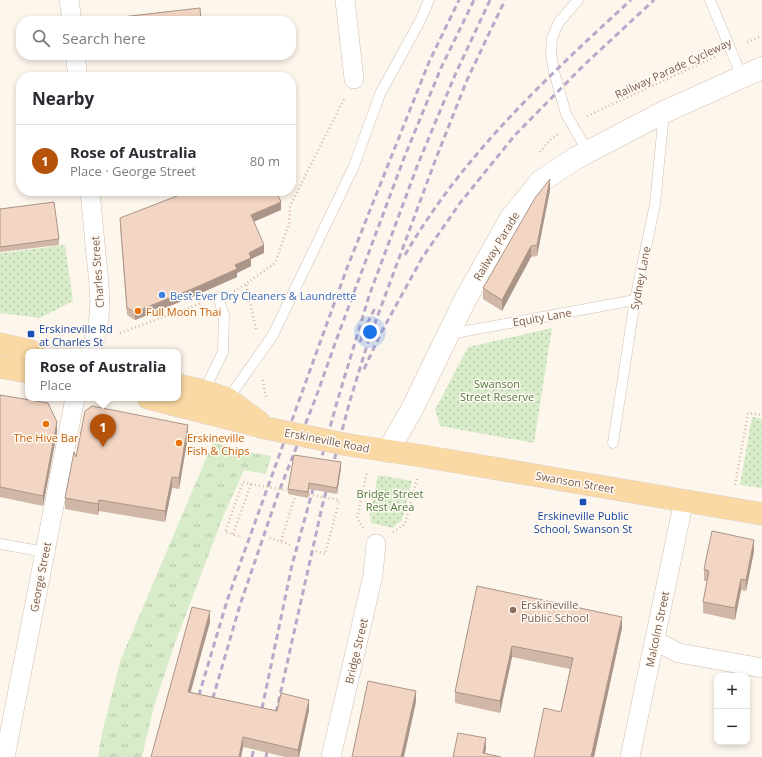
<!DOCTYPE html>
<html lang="en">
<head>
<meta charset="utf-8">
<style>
  body { margin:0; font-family:"Open Sans",sans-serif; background:#f2f2f3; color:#2b2b33 }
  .controls { position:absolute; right:12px; bottom:12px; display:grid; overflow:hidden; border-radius:8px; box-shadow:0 2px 6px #0003 }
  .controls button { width:36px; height:36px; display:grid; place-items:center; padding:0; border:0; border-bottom:1px solid #e1e1e2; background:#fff; color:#2b2b33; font:20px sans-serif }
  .you { position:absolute; left:370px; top:332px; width:14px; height:14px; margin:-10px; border:3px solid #fff; border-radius:50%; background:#1a73e8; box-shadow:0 0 0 6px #1a73e833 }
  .badge { display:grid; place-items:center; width:26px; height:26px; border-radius:50%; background:#b45309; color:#fff; font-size:13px; font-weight:700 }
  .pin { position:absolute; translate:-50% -33px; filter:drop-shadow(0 1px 2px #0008) }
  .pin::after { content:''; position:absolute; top:21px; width:14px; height:12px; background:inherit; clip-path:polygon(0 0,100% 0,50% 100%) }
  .popup { position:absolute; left:25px; top:349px; width:156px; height:52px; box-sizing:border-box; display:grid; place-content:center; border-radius:8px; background:#fff; filter:drop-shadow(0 1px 3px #0005); font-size:13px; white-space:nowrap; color:#7c7c81 }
  .popup b { font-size:15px; color:#2b2b33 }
  .popup::after { content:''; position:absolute; left:50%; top:100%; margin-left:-8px; border:8px solid transparent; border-top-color:#fff }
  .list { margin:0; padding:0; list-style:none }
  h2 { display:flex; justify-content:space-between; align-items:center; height:52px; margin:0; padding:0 16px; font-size:17px }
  h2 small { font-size:13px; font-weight:400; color:#7c7c81 }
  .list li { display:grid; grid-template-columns:26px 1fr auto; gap:12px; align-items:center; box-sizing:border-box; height:72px; padding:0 16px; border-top:1px solid #e1e1e2 }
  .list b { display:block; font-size:15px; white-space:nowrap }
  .list p { margin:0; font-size:13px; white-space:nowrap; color:#7c7c81 }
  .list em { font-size:13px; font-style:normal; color:#7c7c81 }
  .icon { flex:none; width:22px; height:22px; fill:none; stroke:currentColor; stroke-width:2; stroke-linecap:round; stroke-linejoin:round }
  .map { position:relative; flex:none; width:762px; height:757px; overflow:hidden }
  .search { position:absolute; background:#fff; box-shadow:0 2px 6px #0003; left:16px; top:16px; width:280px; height:44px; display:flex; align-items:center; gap:10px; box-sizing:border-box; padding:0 14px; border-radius:16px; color:#7c7c81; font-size:15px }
  .panel { position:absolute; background:#fff; box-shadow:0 2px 6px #0003; left:16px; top:72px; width:280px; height:124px; border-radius:16px }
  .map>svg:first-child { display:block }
</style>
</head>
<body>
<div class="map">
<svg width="762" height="757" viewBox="0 0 762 757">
  <defs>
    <pattern id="grass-tufts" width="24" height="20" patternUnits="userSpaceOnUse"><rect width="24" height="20" fill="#d8ecc9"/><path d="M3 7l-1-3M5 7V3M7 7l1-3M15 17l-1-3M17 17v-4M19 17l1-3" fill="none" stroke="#b4c2a5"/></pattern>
    <pattern id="park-dots" width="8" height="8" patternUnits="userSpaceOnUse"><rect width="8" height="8" fill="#d8ecc9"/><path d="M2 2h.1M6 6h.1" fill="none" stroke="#b4c2a5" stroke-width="1.8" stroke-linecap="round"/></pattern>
  </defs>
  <rect width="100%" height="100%" fill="#fdf6ec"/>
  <path fill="url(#grass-tufts)" d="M213 442 231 449 271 456 266 474 244 470 223 517 175 643 154 706 142 757H98L102 733 121 659Z"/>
  <g fill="url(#park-dots)">
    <path d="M65 245 73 301 40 318 0 313V253Z"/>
    <path d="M552 328 534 443 440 426 435 410 468 347Z"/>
    <path d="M752 417 762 419V488L740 485Z"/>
    <path d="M378 475 412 481 402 520 393 528 371 523 370 513Z"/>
  </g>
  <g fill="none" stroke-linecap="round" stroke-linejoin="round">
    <defs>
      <g id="lane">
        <path d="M578 0 559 22 552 38 551 53 554 72 566 114 588 152"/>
        <path d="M710 0 742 77"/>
        <path d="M450 334 635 300"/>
        <path d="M204 391 223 352 224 315 218 297"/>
        <path d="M228 399 273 335 354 166 380 94 421 19 429 0"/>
        <path d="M613 443 635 300 655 204 664 113"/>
        <path d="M0 544 45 552"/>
      </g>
      <g id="street">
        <path d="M69 0 72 21"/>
        <path d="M345 0 354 79"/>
        <path d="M75 55 78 77"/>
        <path d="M90 191C92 212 94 234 96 255 100 288 104 321 90 352"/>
        <path d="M655 641 679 653 762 668"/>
        <path d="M5 757 75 398"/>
        <path d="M331 757 373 575 376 544"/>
        <path d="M630 757 684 500"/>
      </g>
      <path id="secondary" d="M388 451 411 411 465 300 511 218 541 181 576 158 664 112 762 68"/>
      <g id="primary">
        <path d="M0 344 34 352"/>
        <path d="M0 367 28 372"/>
        <path d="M178 385 204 391 228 399 259 422"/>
        <path d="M148 398 266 428"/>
        <path d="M349 445 422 456 762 514"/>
      </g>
    </defs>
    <use href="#lane" stroke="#d1beb0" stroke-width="11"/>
    <use href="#street" stroke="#d1beb0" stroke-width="20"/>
    <use href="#secondary" stroke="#d6c0b0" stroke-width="23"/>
    <use href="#primary" stroke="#dad1cd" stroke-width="23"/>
    <g stroke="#d9b8a5" stroke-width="2.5" stroke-dasharray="1 3" stroke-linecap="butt">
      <path d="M747 42 762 36"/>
      <path d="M587 116 715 57"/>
      <path d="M540 152 552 138 558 134"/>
      <path d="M234 291 246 284"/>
      <path d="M256 329 246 284 275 263 289 224 290 206 345 97"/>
      <path d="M120 333 202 303"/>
      <path d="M263 380 266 397"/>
      <path d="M735 485 748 413 762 415"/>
      <path d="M363 528 357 518 367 472"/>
      <path d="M393 532 405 524 417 479"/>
      <path d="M233 534 251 484 243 482 225 532 242 537"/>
      <path d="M270 538 291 545"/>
      <path d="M281 541 296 493"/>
      <path d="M316 551 325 554 338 505"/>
    </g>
    <use href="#lane" stroke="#fff" stroke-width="10"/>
    <use href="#street" stroke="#fff" stroke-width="19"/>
    <use href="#secondary" stroke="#fff" stroke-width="22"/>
    <use href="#primary" stroke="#fbd9a5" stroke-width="22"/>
    <g stroke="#b9a8c9" stroke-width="3" stroke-dasharray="6 4" stroke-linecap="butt">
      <path d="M405 255C462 156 547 77 631 0"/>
      <path d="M360 342 366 326 376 306"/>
      <path d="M364 369 381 333 422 258 460 203 515 135 583 66 654 0"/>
      <path d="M196 705 227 601 241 561 347 268 429 62 459 0"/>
      <path d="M210 708 240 605 278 494 316 397 337 338 404 158 441 68 474 0"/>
      <path d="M260 718 292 565 305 518 337 402 369 296 418 164 455 75 490 0"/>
      <path d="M274 722 322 507 349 404 368 342 435 161 467 80 505 0"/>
      <path d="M252 757 256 739"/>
      <path d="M266 757 269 741"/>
    </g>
    <defs>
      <path id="primary-bridge" d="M266 428 349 445"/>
    </defs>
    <use href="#primary-bridge" stroke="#dad1cd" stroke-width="23" stroke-linecap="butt"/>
    <g stroke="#d9b8a5" stroke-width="2.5" stroke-dasharray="1 3" stroke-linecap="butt">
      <path d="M251 484 290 491"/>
      <path d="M305 494 339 500 338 505"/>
    </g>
    <use href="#primary-bridge" stroke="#fbd9a5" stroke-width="22"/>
  </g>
  <g fill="#d1b7a8">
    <path d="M550 190 537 256 531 257 502 311 483 299V288Z"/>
    <path d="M0 209 59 239V245L0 252Z"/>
    <path d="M281 210 254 221 264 253 251 259V266L237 273V277L192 297 135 320 127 315 120 226V218Z"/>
    <path d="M0 395 57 432 43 506 0 497Z"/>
    <path d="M188 436 179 489 172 488 165 522 99 511 98 515 65 509V498L76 457Z"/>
    <path d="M341 468 337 494 309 489 308 498 288 494V489Z"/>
    <path d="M754 551 746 591 741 590 735 620 703 613V602L707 581H704V569Z"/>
    <path d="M477 586 622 628 594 757H534L561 712 570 669 512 657 500 713 455 703V692Z"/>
    <path d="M210 622 190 692 277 711 309 710 299 757H285L243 747 241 757H151Z"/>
  </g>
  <g fill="#aa9588">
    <path d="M550 179V190L537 256V245Z"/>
    <path d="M281 202V210L251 223V215Z"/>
    <path d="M264 245V253L251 259V266L237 273V277L192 297 135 320V312L235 265 249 253Z"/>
    <path d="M531 246V257L502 311V300Z"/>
    <path d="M57 422V432L43 506V496Z"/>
    <path d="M188 425V436L179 489V478Z"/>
    <path d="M341 462V468L337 494V488Z"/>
    <path d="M172 477V488L165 522V511Z"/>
    <path d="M309 483V489L308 498V492Z"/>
    <path d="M99 500V511L98 515V504Z"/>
    <path d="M754 540V551L746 591V580Z"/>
    <path d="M741 579V590L735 620V608Z"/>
    <path d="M210 611V622L188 702V692Z"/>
    <path d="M622 617V628L594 757H591Z"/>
    <path d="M512 646V657L500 713V701Z"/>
    <path d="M416 691V702L404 757H401Z"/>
    <path d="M309 700V710L299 757H298V750Z"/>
    <path d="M243 737V747L241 757H239Z"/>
    <path d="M486 738V749L484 757 483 753Z"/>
  </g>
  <g fill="#f3d5c3" stroke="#aa9588">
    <path d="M200 8 201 21H122V17Z"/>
    <path d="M550 179 537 245 531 246 502 300 483 288 535 198Z"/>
    <path d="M190 191H276L281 202 251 215 264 245 249 253 251 258 235 265 237 269 192 289 135 312 127 308 120 218Z"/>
    <path d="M54 202 59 239 0 247V209Z"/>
    <path d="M0 395 48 403 57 422 43 496 0 487Z"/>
    <path d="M92 406 188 425 179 478 172 477 165 511 99 500 98 504 65 498 74 452 76 457 85 411Z"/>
    <path d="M294 455 341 462 337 488 309 483 308 492 288 489Z"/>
    <path d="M712 531 754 540 746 580 741 579 735 608 703 602 709 571 704 569Z"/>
    <path d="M477 586 622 617 591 757H534L544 708 561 712 573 658 512 646 500 701 455 692Z"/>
    <path d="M192 607 210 611 188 692 277 711 281 693 309 700 298 750 243 737 239 757H151Z"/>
    <path d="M368 681 416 691 401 757H352Z"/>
    <path d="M458 733 486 738 483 753 501 757H453Z"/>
  </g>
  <circle fill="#3f7fe0" stroke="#fffaf3" stroke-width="1.5" cx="162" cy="295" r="4"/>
  <g fill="#e8710a" stroke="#fffaf3" stroke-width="1.5">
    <circle cx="138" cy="311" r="4"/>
    <circle cx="46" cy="424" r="4"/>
    <circle cx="179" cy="443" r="4"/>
  </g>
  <g fill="#1a4fb4" stroke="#fffaf3" stroke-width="1.5">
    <rect x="27" y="330" width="8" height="8" rx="2"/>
    <rect x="579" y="498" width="8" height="8" rx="2"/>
  </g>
  <circle fill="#8d6e63" stroke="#fffaf3" stroke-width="1.5" cx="513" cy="610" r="4"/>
  <g text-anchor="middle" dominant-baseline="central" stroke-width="3" stroke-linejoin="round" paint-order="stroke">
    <g font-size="11" fill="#7a5c4d" stroke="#fffaf3">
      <text transform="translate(673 68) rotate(-25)">Railway Parade Cycleway</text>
      <text transform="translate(496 246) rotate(-59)">Railway Parade</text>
      <text transform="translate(97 272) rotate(-94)">Charles Street</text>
      <text transform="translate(640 278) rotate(-79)">Sydney Lane</text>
      <text transform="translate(542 317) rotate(-10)">Equity Lane</text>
      <text transform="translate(327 440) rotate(11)">Erskineville Road</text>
      <text transform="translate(575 482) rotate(10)">Swanson Street</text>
      <text transform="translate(40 577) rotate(-79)">George Street</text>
      <text transform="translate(657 629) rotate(-78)">Malcolm Street</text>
      <text transform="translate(356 651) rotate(-77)">Bridge Street</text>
    </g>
    <g font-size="11" fill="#366cbe" stroke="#fffaf3" text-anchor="start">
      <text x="170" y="295">Best Ever Dry Cleaners &amp; Laundrette</text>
    </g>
    <g font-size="11" fill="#c56008" stroke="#fffaf3" text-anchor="start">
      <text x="146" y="311">Full Moon Thai</text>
      <text x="46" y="437" text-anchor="middle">The Hive Bar</text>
      <text x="187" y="437">Erskineville<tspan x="187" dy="13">Fish &amp; Chips</tspan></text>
    </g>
    <g font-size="11" fill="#164399" stroke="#fffaf3" text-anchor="start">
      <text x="39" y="328">Erskineville Rd<tspan x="39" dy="13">at Charles St</tspan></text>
      <text x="583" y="515" text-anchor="middle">Erskineville Public<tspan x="583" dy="13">School, Swanson St</tspan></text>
    </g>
    <g font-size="11" fill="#537a41" stroke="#fffaf3">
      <text x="497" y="383">Swanson<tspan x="497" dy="13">Street Reserve</tspan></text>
      <text x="390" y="493">Bridge Street<tspan x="390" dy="13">Rest Area</tspan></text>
    </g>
    <g font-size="11" fill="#785e54" stroke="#fffaf3" text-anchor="start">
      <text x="521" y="604">Erskineville<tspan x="521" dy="13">Public School</tspan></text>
    </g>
  </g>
</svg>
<div class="controls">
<button>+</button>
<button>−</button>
</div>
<div class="you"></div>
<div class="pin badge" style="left:103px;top:447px">1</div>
<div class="popup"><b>Rose of Australia</b>Place</div>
<div class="search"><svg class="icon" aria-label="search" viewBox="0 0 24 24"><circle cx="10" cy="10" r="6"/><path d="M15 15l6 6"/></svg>Search here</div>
<section class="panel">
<h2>Nearby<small></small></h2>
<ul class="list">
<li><span class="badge">1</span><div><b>Rose of Australia</b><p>Place · George Street</p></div><em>80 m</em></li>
</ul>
</section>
</div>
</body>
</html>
